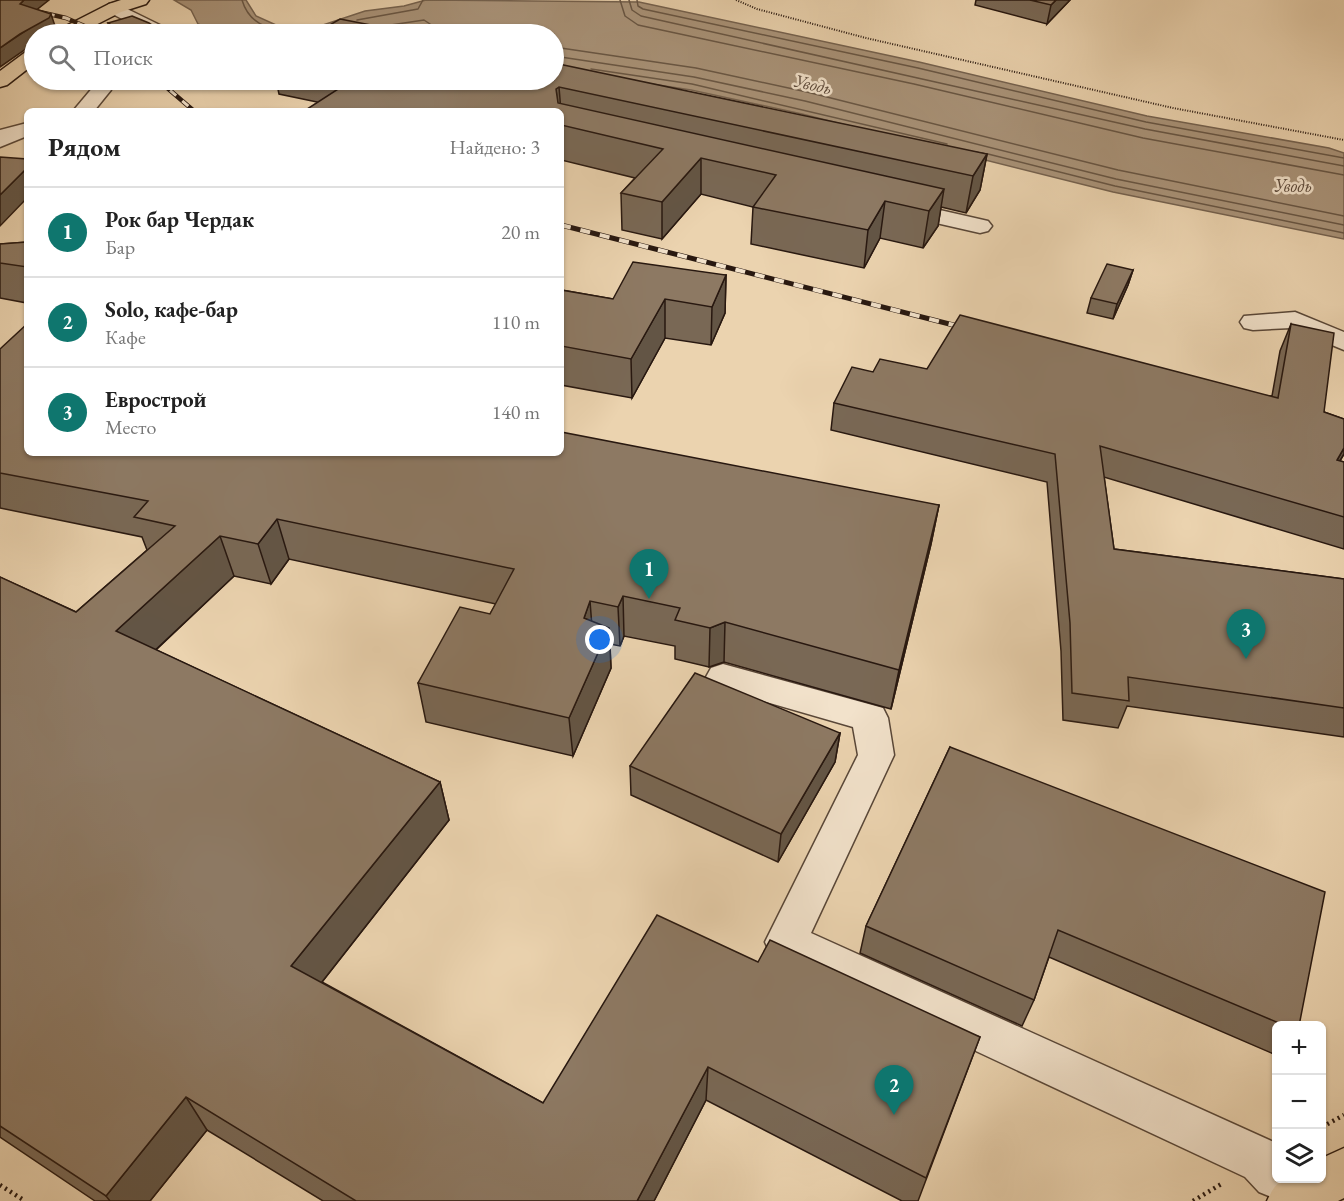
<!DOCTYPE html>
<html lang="ru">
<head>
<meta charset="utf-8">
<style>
  body { margin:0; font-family:"EB Garamond",serif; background:#f6f6f6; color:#222 }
  .controls { position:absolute; right:18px; bottom:18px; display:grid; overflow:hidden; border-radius:9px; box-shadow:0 2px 4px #0004 }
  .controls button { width:54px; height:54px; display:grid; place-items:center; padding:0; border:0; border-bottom:2px solid #e0e0e0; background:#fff; color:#222; font:30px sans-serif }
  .you { position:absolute; left:600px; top:640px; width:21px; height:21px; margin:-15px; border:4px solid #fff; border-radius:50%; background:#1a73e8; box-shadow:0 0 0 9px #1a73e833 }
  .badge { display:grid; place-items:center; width:39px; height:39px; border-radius:50%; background:#0f766e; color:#fff; font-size:20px; font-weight:700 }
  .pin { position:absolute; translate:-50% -50px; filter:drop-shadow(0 2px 3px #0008) }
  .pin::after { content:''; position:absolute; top:32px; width:21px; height:18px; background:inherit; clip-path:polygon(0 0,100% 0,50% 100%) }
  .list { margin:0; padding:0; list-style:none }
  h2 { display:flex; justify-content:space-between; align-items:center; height:78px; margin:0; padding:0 24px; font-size:26px }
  h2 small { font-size:20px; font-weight:400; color:#767676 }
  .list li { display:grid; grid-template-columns:39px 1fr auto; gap:18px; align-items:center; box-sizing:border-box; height:90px; padding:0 24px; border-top:2px solid #e0e0e0 }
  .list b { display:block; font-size:22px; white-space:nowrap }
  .list p { margin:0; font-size:20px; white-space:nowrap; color:#767676 }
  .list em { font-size:20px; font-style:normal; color:#767676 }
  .icon { flex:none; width:33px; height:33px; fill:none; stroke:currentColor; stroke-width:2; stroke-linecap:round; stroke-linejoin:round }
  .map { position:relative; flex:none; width:1344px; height:1201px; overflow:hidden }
  .search { position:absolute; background:#fff; box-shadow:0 2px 4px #0004; left:24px; top:24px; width:540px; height:66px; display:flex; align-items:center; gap:15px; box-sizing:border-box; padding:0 21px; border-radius:33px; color:#767676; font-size:22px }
  .panel { position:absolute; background:#fff; box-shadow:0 2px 4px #0004; left:24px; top:108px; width:540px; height:348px; border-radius:9px }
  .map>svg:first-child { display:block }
</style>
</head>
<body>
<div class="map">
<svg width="1344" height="1201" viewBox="0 0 1344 1201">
  <rect width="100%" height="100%" fill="#ebd3af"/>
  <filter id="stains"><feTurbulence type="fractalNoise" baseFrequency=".00333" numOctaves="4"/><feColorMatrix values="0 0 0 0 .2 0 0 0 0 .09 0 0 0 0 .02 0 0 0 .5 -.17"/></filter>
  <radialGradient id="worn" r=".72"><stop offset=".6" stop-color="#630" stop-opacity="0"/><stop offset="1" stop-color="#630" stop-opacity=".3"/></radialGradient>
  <path fill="#a99379" stroke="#75624f" stroke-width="1.5" d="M174 0H246L256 16 276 25 320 26 365 11 404 6 426 0 639 2 919 62 1147 116 1329 148 1344 153V239L1113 192 802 114 691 90 554 69V34H434L424 26 366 34H224L198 24 191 10Z"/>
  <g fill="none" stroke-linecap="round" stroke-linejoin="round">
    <g stroke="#685644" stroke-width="1.5">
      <path d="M242 0C252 34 286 31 316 32"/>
      <path d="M620 0 625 16 638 25 914 84 1143 138 1344 175"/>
      <path d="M629 0 632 10 641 16 1145 129 1344 166"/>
      <path d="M637 0 638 6 643 9 918 68 1146 122 1344 158"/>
      <path d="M357 20 418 9 423 0"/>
      <path d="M384 26 424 20 436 28 437 34"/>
      <path d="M554 47 696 68 807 92 1118 170 1344 216"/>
      <path d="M554 56 694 77 805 101 1116 179 1344 225"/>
      <path d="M591 69 692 84 947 144"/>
      <path d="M988 154 1115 186 1344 233"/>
    </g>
    <defs>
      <g id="minor">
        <path d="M115 3 170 30 172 34H150L109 12 106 8 109 4Z"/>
        <path d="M101 84 108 86 111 90 94 111H73L94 86Z"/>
        <path d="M27 123V136L0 147V130Z"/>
        <path d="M896 200 988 221 992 226 988 231 980 233 888 212 884 207 888 202Z"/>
        <path d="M1295 312 1344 332V350L1291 328 1253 330 1244 328 1240 322 1244 316Z"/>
        <path d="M723 664 883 708 888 718 894 755 811 933 1276 1143V1178H1298L1293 1192 1276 1199 1259 1192 1245 1177 771 955 765 942 858 755 853 727 711 686 706 677 711 668Z"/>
      </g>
      <g id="major">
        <path d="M121 0H149L146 4 121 12 78 34H56L58 30 109 4Z"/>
        <path d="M34 49V64L7 85 0 87V71L27 51Z"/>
        <path d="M1344 1148V1198L1338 1201H1267C1280 1171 1292 1178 1322 1178V1158Z"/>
      </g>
    </defs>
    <use href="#minor" stroke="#594738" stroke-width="3"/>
    <use href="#major" stroke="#281810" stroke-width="3"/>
    <path stroke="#281810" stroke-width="2" stroke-dasharray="1 1.5" stroke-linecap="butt" d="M736 0 757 9 866 38 1173 108 1344 140"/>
    <g stroke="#281810" stroke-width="4.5" stroke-dasharray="2 4" stroke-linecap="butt">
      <path d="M1322 1127 1344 1115"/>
      <path d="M0 1185 25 1201"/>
      <path d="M1193 1201 1223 1183"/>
    </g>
    <use href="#minor" fill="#f2e2cb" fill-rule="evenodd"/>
    <use href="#major" fill="#ebd3af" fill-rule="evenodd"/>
    <defs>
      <g id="rail-far1">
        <path d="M0 3 66 18 103 34"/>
        <path d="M158 80 194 111"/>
      </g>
      <path id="rail" d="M561 225 969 329"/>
    </defs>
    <use href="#rail-far1" stroke="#281810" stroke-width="4.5"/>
    <use href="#rail" stroke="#281810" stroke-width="5"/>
    <use href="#rail-far1" stroke="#f2e2cb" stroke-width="3" stroke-dasharray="8" stroke-linecap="butt"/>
    <use href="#rail" stroke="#f2e2cb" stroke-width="4" stroke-dasharray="10" stroke-linecap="butt"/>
  </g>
  <g fill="#796855" stroke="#281810" stroke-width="1.5">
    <path d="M976 0H1070L1047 24 975 5Z"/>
    <path d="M108 23 165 34H111Z"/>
    <path d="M276 80H554L987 154 980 190 966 213 941 207 938 226 923 248 880 238 864 268 751 244 753 207 701 194 662 239 622 230 621 193 635 178 561 160V111L317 102 279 94Z"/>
    <path d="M27 242V303L0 298V244Z"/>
    <path d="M1133 270 1128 285 1113 319 1087 313 1091 298Z"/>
    <path d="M726 275 725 313 711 345 665 338 632 398 561 385V290L613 299Z"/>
    <path d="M1291 324 1324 412 1344 419V454L1340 461 1344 462V549L1104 477 1114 549 1344 579V737L1127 706 1118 728 1063 720 1061 651 1047 482 831 430 834 403 873 372 927 369 1272 396 1280 351Z"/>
    <path d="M0 349 27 453 939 505 931 544 891 709 724 662 709 667 675 659V646L624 636 620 646 610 644 611 668 573 756 426 722 418 683 490 614 496 604 289 559 271 584 234 576 156 650 440 782 449 820 322 982 543 1103 758 962 980 1037 918 1201H902L706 1100 654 1201H323L207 1130 150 1201H95L0 1137V577L76 612 147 550 142 537 0 508Z"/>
    <path d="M840 733 835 762 778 862 631 795 630 766Z"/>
    <path d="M950 747 1299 1026H1276V1055L1049 957 1034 1000 1022 1026 860 953 866 926Z"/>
  </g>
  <g fill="#635545" stroke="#281810" stroke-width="1.5">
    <path d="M24 0H49L25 19 20 4Z"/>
    <path d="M1056 0H1070L1047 24 1051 5Z"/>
    <path d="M51 14 56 29 54 33 52 34H34V44L26 49 0 67V48Z"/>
    <path d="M559 87 561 111H558L556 89Z"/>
    <path d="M987 154 980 190 966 213 973 176Z"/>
    <path d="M701 158V194L662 239V202Z"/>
    <path d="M27 168V198L0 226V195Z"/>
    <path d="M944 189 938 226 923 248 929 211Z"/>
    <path d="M885 201 880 238 864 268 868 230Z"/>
    <path d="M1133 270 1128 285 1113 319 1117 304Z"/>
    <path d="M726 275 725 313 711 345 712 307Z"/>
    <path d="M665 299V338L632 398 631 359Z"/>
    <path d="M1344 448V454L1323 488 1337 460Z"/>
    <path d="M939 505 931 544 891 709 899 670Z"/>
    <path d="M277 519 289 559 271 584 258 544Z"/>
    <path d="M220 536 234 576 134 670 116 631Z"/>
    <path d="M623 596 624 636 620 646 618 607Z"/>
    <path d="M590 601 593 640 584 618Z"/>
    <path d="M725 622 724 662 709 667 710 628Z"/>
    <path d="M609 628 611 668 573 756 569 718Z"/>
    <path d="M840 733 835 762 778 862 781 834Z"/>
    <path d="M440 782 449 820 307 1001 291 966Z"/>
    <path d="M708 1067 706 1100 654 1201H637Z"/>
    <path d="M186 1097 207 1130 150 1201H110L106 1196Z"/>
  </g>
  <g fill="#8d7963" stroke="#281810" stroke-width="1.5">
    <path d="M0 0H24L20 4 51 14 49 18 20 34 0 48Z"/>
    <path d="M1030 0H1056L1051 5Z"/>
    <path d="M132 16 149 23 165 34H125L108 23Z"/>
    <path d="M340 19 417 34H314Z"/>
    <path d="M554 63 987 154 973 176 559 87 556 89 558 103 944 189 929 211 885 201 868 230 753 207 776 175 701 158 662 202 621 193 663 149 561 125V111H304L352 80H554Z"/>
    <path d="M0 157 27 159V168L0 195Z"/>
    <path d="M27 242V267L0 263V244Z"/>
    <path d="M633 262 726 275 712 307 665 299 631 359 561 346V290L613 299Z"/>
    <path d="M1107 264 1133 270 1117 304 1091 298Z"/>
    <path d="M960 315 1278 398 1291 324 1334 333 1324 412 1344 419V448L1337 460 1344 462V517L1100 446 1114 549 1344 579V708L1128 677 1129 701 1072 693 1070 623 1055 454 834 403 852 367 873 372 880 359 927 369Z"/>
    <path d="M27 324V453H561V432L939 505 899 670 725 622 710 628 675 620 680 608 623 596 618 607 590 601 584 618 609 628 569 718 418 683 460 607 490 614 514 569 277 519 258 544 220 536 116 631 440 782 291 966 543 1103 657 915 758 962 770 940 980 1037 926 1178 708 1067 637 1201H356L186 1097 106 1196 0 1126V577L76 612 175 526 134 517 148 501 0 473V349Z"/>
    <path d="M695 673 840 733 781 834 630 766Z"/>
    <path d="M950 747 1325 892 1299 1026H1286L1058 930 1034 1000 866 926Z"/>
  </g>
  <g text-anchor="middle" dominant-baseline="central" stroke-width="5" stroke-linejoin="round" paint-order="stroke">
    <g font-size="18" font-style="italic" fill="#5c493a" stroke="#f2e2cb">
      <text transform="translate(813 84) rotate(13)">Уводь</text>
      <text x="1293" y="185">Уводь</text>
    </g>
  </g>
  <rect width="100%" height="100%" filter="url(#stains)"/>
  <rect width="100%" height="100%" fill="url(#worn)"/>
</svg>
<div class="controls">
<button>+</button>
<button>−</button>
<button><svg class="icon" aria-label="layers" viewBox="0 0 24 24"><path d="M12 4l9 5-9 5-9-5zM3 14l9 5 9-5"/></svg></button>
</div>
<div class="you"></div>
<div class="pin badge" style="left:649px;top:599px">1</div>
<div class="pin badge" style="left:894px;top:1115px">2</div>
<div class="pin badge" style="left:1246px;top:659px">3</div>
<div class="search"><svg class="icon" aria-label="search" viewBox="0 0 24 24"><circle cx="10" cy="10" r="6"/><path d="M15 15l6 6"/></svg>Поиск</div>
<section class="panel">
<h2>Рядом<small>Найдено: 3</small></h2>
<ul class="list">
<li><span class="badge">1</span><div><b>Рок бар Чердак</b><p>Бар</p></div><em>20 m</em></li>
<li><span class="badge">2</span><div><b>Solo, кафе-бар</b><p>Кафе</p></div><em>110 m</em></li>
<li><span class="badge">3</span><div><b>Еврострой</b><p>Место</p></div><em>140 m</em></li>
</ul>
</section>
</div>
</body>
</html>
